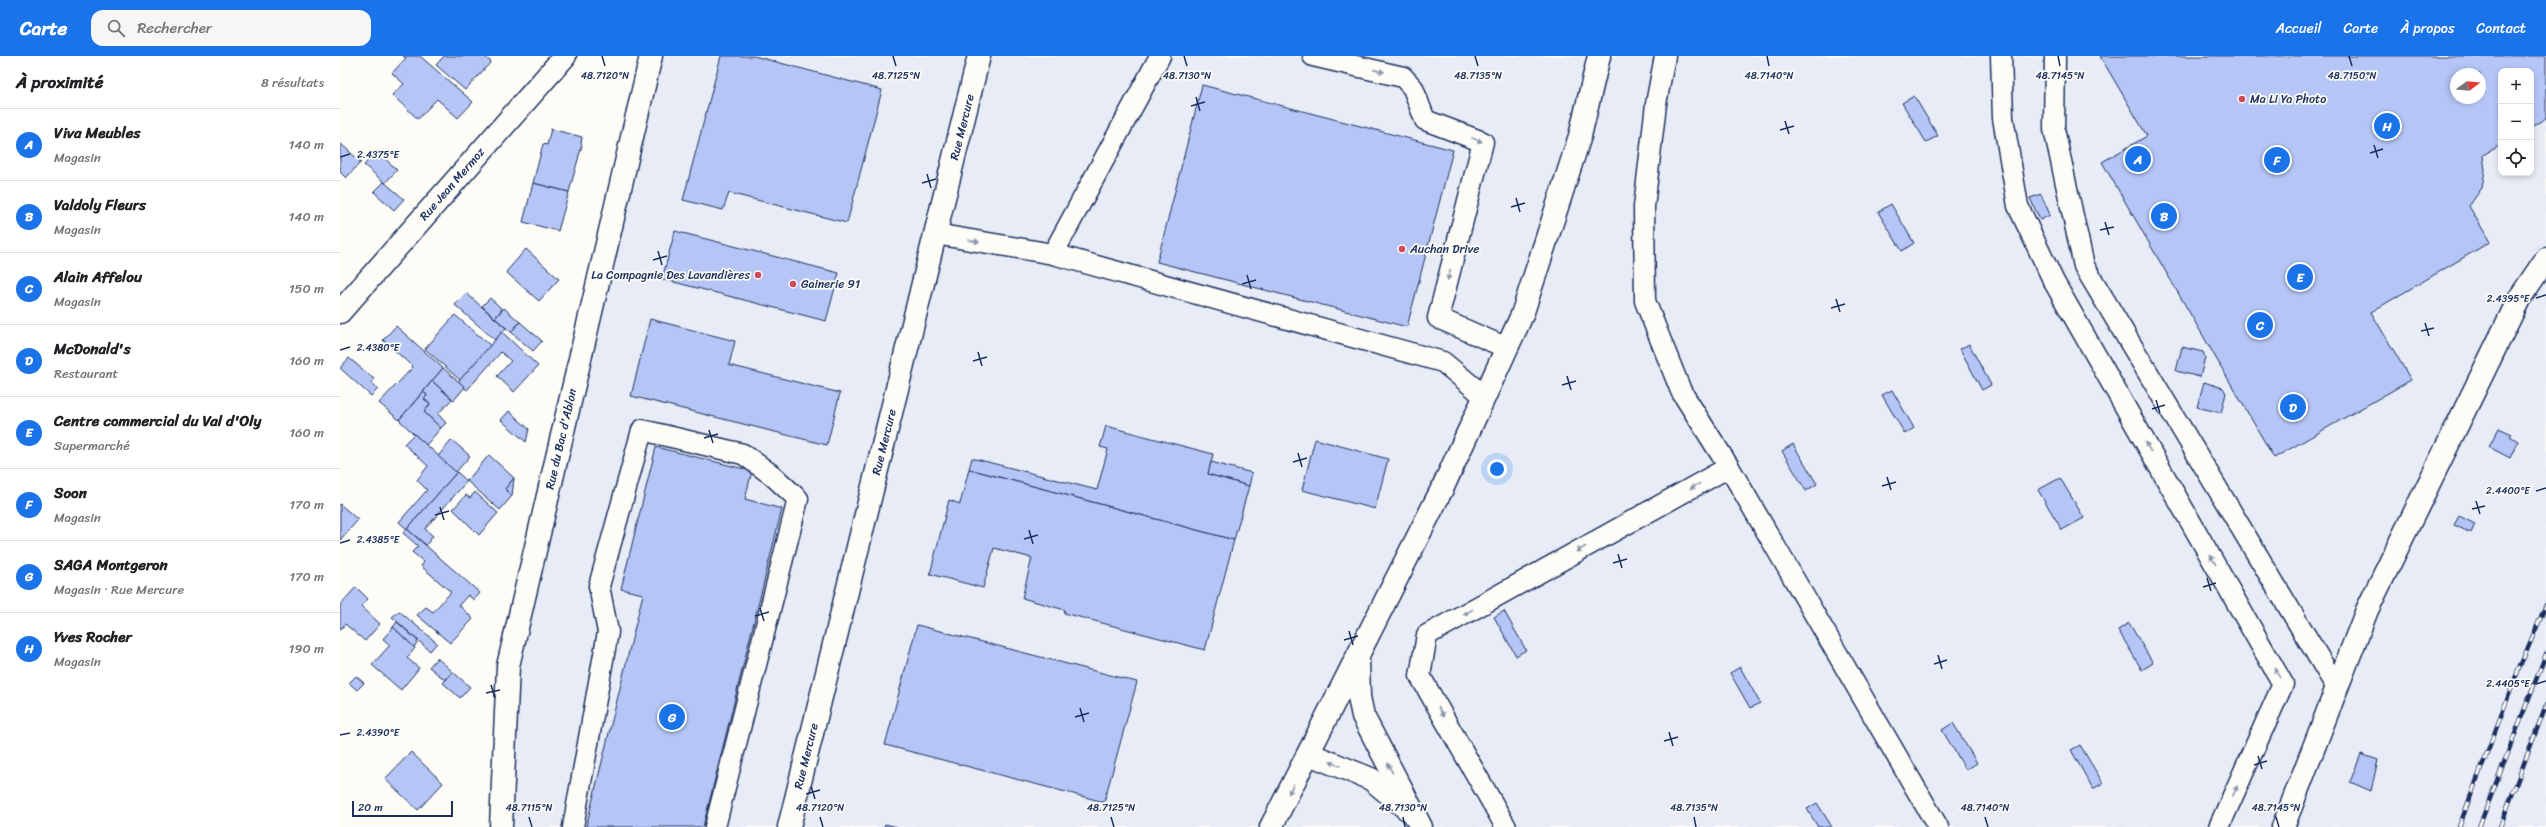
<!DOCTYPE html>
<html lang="fr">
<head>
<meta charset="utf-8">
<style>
  body { margin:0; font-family:Sriracha,sans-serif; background:#f6f6f6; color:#202124 }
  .controls { position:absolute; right:12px; top:12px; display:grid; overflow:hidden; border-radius:8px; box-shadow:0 2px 6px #0003 }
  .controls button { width:36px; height:36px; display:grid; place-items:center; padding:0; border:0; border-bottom:1px solid #e0e0e0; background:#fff; color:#202124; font:20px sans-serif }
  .compass { position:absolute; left:2110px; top:12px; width:36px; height:36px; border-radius:50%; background:#fff; box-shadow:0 2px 6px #0003; rotate:74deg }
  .scale { position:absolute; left:12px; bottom:10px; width:101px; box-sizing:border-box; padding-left:4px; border:2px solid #1b2f5e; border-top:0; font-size:11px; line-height:14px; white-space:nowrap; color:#1b2f5e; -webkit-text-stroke:3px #fdfcf7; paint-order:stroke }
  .you { position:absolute; left:1157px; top:413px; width:14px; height:14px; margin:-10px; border:3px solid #fff; border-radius:50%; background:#1a73e8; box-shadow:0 0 0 6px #1a73e833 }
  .badge { display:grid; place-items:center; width:26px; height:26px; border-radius:50%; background:#1a73e8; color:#fff; font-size:13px; font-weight:700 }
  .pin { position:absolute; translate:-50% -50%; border:2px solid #fff; box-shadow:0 1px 4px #0006 }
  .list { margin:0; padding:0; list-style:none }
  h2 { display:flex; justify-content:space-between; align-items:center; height:52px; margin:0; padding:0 16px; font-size:17px }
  h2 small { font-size:13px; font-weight:400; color:#757577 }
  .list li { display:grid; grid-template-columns:26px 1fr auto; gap:12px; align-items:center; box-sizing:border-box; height:72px; padding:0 16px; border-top:1px solid #e0e0e0 }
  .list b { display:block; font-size:15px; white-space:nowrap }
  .list p { margin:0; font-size:13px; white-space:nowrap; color:#757577 }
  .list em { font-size:13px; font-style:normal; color:#757577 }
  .icon { flex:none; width:22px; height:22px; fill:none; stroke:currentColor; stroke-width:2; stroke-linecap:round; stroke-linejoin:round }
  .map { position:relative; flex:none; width:2206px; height:771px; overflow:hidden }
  header { display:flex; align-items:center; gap:24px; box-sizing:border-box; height:56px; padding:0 20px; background:#1a73e8; color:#fff }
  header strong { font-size:19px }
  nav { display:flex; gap:22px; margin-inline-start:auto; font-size:14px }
  .search { width:280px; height:36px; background:#f6f6f6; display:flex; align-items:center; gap:10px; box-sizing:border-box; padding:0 14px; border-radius:12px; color:#757577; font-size:15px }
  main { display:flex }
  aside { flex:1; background:#fff }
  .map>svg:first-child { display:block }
</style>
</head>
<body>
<header>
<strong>Carte</strong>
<div class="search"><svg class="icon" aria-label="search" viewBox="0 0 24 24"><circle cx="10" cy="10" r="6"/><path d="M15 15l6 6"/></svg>Rechercher</div>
<nav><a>Accueil</a><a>Carte</a><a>À propos</a><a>Contact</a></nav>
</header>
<main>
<aside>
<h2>À proximité<small>8 résultats</small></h2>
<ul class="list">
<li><span class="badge">A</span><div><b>Viva Meubles</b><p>Magasin</p></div><em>140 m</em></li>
<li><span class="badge">B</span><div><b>Valdoly Fleurs</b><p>Magasin</p></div><em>140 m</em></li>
<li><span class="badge">C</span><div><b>Alain Affelou</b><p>Magasin</p></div><em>150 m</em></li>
<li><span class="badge">D</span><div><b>McDonald's</b><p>Restaurant</p></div><em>160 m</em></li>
<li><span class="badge">E</span><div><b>Centre commercial du Val d'Oly</b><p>Supermarché</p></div><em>160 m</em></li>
<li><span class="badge">F</span><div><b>Soon</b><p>Magasin</p></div><em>170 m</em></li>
<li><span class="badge">G</span><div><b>SAGA Montgeron</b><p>Magasin · Rue Mercure</p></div><em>170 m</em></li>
<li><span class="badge">H</span><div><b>Yves Rocher</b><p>Magasin</p></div><em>190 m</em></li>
</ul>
</aside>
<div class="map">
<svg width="2206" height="771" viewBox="0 0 2206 771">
  <rect width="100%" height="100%" fill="#fdfcf7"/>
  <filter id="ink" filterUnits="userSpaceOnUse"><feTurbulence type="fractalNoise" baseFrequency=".025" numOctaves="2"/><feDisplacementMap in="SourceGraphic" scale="8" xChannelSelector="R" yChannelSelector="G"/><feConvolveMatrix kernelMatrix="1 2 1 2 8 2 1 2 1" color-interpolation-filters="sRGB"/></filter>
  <g filter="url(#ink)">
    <path fill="#e7ecf7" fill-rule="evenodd" d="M315 0H2206V771H163L171 616 215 426 285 163ZM2161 15H2191V117H2161ZM2116 18H2140V42H2116Z"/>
    <g fill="#b5c6f6" stroke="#1b2f5e" fill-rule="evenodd">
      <path d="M63 0H80L133 46 118 62 97 43 78 63 52 39 64 28 52 17 66 2Z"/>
      <path d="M104 0H144L151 6 125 34 96 9Z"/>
      <path d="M381 0H414L542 34 507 167 389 137 383 154 343 144Z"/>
      <path d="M1760 0H2206V62L2191 71V15H2161V89L2143 99 2145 114 2142 132 2129 150 2150 186 2031 256 2071 324 1934 402 1762 106 1807 80ZM2116 18H2140V42H2116Z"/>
      <path d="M862 29 1113 94 1067 271 817 206Z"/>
      <path d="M1574 40 1598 80 1586 86 1562 47Z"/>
      <path d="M211 73 242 81 241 88 242 89 229 136 193 127 203 88 207 89Z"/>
      <path d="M0 87 21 106 6 122 0 116Z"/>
      <path d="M37 95 57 114 45 127 24 109Z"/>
      <path d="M44 126 64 143 54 154 34 136Z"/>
      <path d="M193 127 229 136 218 175 183 166Z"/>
      <path d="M1701 138 1710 159 1700 164 1690 142Z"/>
      <path d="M1551 148 1574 187 1562 195 1538 156Z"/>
      <path d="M335 175 499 217 486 265 322 223Z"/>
      <path d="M186 193 219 223 199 245 166 216Z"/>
      <path d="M126 237 166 272 155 284 115 249Z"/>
      <path d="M150 242 162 253 155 262 142 250Z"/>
      <path d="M164 252 180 266 171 276 155 262Z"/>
      <path d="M115 259 151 290 120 324 85 293Z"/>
      <path d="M310 263 395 285 389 309 500 337 487 389 291 340Z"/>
      <path d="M180 266 202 285 193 295 171 276Z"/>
      <path d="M56 270 103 312 59 364 39 347 73 311 43 284Z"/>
      <path d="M162 276 198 310 174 336 157 320 171 305 161 296 127 334 118 326Z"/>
      <path d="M1629 288 1651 329 1642 334 1620 293Z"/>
      <path d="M1842 291 1863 296 1865 301 1860 321 1836 315Z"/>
      <path d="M9 302 34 323 31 327 38 333 31 340 0 312Z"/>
      <path d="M103 312 125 331 114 344 92 325Z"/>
      <path d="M92 325 112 343 98 358 106 367 101 372 84 356 90 348 84 343 87 339 83 336Z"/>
      <path d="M1864 326 1883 332 1886 337 1881 357 1857 351Z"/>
      <path d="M1552 334 1574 372 1565 378 1542 339Z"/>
      <path d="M83 336 87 339 84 343 90 348 84 356 101 372 86 389 59 364Z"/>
      <path d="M169 355 189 373 186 386 161 364Z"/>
      <path d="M766 370 873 398 868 418 909 430 894 484 629 413 632 402 757 434 768 393 760 391Z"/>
      <path d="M2159 372 2172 378 2170 380 2178 385 2170 402 2149 391Z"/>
      <path d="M74 378 117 416 67 473 59 466 87 434 77 424 88 410 64 388Z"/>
      <path d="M975 383 1048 403 1035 453 962 434Z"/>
      <path d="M112 384 130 400 116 416 98 400Z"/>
      <path d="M1453 388 1477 428 1466 435 1442 395Z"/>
      <path d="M316 391 412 415 405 443 442 453 363 771H246L303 538 281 533Z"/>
      <path d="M149 399 174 422 165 433 172 440 160 454 127 425Z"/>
      <path d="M871 406 912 417 909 430 868 418Z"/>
      <path d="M629 413 894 484 865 594 724 557 725 554 682 542 692 502 654 492 643 532 590 518 609 444 620 448Z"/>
      <path d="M117 416 127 425 85 473 93 480 86 489 67 473Z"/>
      <path d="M174 422 172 440 165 433Z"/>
      <path d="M1720 422 1744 462 1722 474 1698 434Z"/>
      <path d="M135 436 158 457 139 479 113 453 126 439 130 442Z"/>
      <path d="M0 448 18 464 0 484Z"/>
      <path d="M2119 460 2135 468 2131 477 2114 469Z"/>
      <path d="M67 473 140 537 134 544 128 539 119 549 133 563 110 587 77 559 86 551 93 556 111 536 81 510 84 506 72 496 78 490 63 477Z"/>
      <path d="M16 531 28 543 21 550 40 568 25 585 5 568 0 574V549Z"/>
      <path d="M59 555 97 587 90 595 52 561Z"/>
      <path d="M1164 555 1186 594 1176 600 1154 561Z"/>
      <path d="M57 566 78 585 74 591 53 571Z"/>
      <path d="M1789 567 1813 607 1802 614 1778 574Z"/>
      <path d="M577 569 797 626 764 746 545 689Z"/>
      <path d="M53 571 75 592 67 602 79 612 61 634 32 609 50 589 43 583Z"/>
      <path d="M97 602 113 616 105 624 89 611Z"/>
      <path d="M1400 611 1420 647 1410 652 1390 617Z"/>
      <path d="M113 616 130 631 120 642 103 627Z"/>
      <path d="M16 620 24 627 17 634 9 627Z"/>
      <path d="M1613 667 1637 707 1626 714 1602 674Z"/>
      <path d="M1740 689 1763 727 1753 733 1731 694Z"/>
      <path d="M71 696 103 727 78 754 45 723Z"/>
      <path d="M2021 698 2038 704 2031 735 2010 726Z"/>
      <path d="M1477 747 1492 771H1478L1467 753Z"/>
      <path d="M545 768 557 771H544Z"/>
    </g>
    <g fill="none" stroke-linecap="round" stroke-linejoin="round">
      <defs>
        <g id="lane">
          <path d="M820 0 713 198 1103 306 1144 340"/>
          <path d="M973 0 1063 21 1073 32 1085 64 1143 86 1098 262 1167 292"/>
          <path d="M1325 0 1316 48 1304 151 1305 245 1341 335 1389 411 1598 771"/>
          <path d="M1661 0 1663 62 1678 150 1714 226 1943 628 1879 771"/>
          <path d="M1715 0 1714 73 1744 210 1997 632"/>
          <path d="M595 178 713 198"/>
          <path d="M233 771 268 576 259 530 302 374 403 398 432 419 458 443 375 771"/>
          <path d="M1166 771 1080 620 1087 579 1389 411"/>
        </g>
        <g id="street">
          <path d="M0 256 225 0"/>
          <path d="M1018 603 1019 641 1023 660 1081 771"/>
          <path d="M969 698 1031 723 1067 753"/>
          <path d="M161 771 168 610 311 0"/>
          <path d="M449 771 639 0"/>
          <path d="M931 771 1103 431 1182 259 1240 80 1259 0"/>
          <path d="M1943 771 2027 554 2179 243 2206 203"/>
        </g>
      </defs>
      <use href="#lane" stroke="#1b2f5e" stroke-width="23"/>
      <use href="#street" stroke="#1b2f5e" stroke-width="25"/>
      <use href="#lane" stroke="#fdfcf7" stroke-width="20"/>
      <use href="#street" stroke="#fdfcf7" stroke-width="22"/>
      <defs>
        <g id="rail">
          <path d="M2119 771 2176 620 2206 549"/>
          <path d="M2139 771 2206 598"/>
          <path d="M2160 771 2206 649"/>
        </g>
      </defs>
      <use href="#rail" stroke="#1b2f5e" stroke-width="4.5"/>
      <use href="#rail" stroke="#fdfcf7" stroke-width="3" stroke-dasharray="9" stroke-linecap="butt"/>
    </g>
    <defs><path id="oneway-solid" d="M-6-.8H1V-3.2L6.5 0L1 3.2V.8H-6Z"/></defs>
    <g fill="#8c96aa">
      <use href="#oneway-solid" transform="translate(1039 15) rotate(13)"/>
      <use href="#oneway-solid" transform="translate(1137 84) rotate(21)"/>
      <use href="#oneway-solid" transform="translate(634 185) rotate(10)"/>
      <use href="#oneway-solid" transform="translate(1109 219) rotate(105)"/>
      <use href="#oneway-solid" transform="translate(1808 391) rotate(-120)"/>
      <use href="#oneway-solid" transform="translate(1355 430) rotate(151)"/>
      <use href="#oneway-solid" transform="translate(1241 493) rotate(151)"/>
      <use href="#oneway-solid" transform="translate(1873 504) rotate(-120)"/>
      <use href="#oneway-solid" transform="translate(1128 556) rotate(151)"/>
      <use href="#oneway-solid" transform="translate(1937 617) rotate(-120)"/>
      <use href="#oneway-solid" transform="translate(1101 656) rotate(60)"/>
      <use href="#oneway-solid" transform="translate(995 708) rotate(-158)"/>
      <use href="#oneway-solid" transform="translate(1050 712) rotate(-117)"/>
      <use href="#oneway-solid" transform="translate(951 733) rotate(117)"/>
      <use href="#oneway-solid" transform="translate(1895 735) rotate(-66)"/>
    </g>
  </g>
  <path fill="none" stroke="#1b2f5e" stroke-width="1.5" d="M262 0 265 10M553 0 556 10M844 0 847 10M1135 0 1138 10M1427 0 1429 10M1718 0 1720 10M2009 0 2012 10M856 41 860 55M851 50 865 46M1445 65 1449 78M1440 74 1454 70M2034 89 2038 102M2030 97 2043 93M0 101 10 98M587 118 591 132M582 127 596 123M1176 142 1180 156M1171 151 1185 147M1765 166 1769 179M1760 174 1774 171M318 195 322 209M313 204 327 200M907 219 911 233M902 228 916 224M2196 242 2206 239M1496 243 1500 256M1491 252 1505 248M2085 267 2089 280M2081 275 2094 272M0 294 10 291M638 296 642 310M633 305 647 301M1227 320 1231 334M1222 329 1236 325M1816 344 1820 357M1812 353 1825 349M369 374 373 387M364 382 378 378M958 397 962 411M953 406 967 402M1547 421 1551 434M1542 430 1556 426M2196 435 2206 432M2136 445 2140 458M100 451 104 464M2132 453 2145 450M95 459 109 455M689 474 693 488M684 483 698 479M0 487 10 484M1278 498 1282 512M1273 507 1287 503M1867 522 1871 535M1863 531 1876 527M420 552 424 565M415 560 429 556M1009 575 1013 589M1004 584 1018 580M1598 599 1602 613M1594 608 1607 604M2196 628 2206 625M151 629 155 642M146 637 160 634M740 652 744 666M735 661 749 657M1329 676 1333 690M0 679 10 677M1324 685 1338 681M1918 700 1922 713M1914 709 1927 705M471 730 475 743M466 738 480 734M189 761 192 771M480 761 483 771M771 761 774 771M1063 761 1065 771M1354 761 1356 771M1645 761 1648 771M1936 761 1939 771"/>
  <g fill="#d1495b" stroke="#fdfcf7" stroke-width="1.5">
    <circle cx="1902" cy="43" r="4"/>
    <circle cx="1062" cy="193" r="4"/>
    <circle cx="418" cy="219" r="4"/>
    <circle cx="453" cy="228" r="4"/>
  </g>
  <g text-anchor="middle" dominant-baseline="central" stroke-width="3.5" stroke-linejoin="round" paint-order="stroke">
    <g font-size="12" fill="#1b2f5e" stroke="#fdfcf7" text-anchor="start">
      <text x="1910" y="43">Ma Li Ya Photo</text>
      <text x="1070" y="193">Auchan Drive</text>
      <text x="410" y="219" text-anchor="end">La Compagnie Des Lavandières</text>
      <text x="461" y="228">Gainerie 91</text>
    </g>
    <g font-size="12" fill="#1b2f5e" stroke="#fdfcf7">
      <text transform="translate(622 71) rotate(-76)">Rue Mercure</text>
      <text transform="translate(112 128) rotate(-49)">Rue Jean Mermoz</text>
      <text transform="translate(221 383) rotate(-77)">Rue du Bac d'Ablon</text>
      <text transform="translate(544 386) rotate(-76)">Rue Mercure</text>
      <text transform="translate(466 700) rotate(-76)">Rue Mercure</text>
    </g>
  </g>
  <g font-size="10" text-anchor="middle" fill="#1b2f5e" stroke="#fdfcf7" stroke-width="3.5" stroke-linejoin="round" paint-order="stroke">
    <text x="265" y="23">48.7120°N</text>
    <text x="556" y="23">48.7125°N</text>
    <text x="847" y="23">48.7130°N</text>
    <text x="1138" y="23">48.7135°N</text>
    <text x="1429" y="23">48.7140°N</text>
    <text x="1720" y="23">48.7145°N</text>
    <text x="2012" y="23">48.7150°N</text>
    <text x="38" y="102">2.4375°E</text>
    <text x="2168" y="246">2.4395°E</text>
    <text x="38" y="295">2.4380°E</text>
    <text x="2168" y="438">2.4400°E</text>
    <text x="38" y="487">2.4385°E</text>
    <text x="2168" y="631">2.4405°E</text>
    <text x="38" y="680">2.4390°E</text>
    <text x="189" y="755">48.7115°N</text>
    <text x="480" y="755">48.7120°N</text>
    <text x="771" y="755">48.7125°N</text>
    <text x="1063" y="755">48.7130°N</text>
    <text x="1354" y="755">48.7135°N</text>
    <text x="1645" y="755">48.7140°N</text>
    <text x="1936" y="755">48.7145°N</text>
  </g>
</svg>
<div class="controls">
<button>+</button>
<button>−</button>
<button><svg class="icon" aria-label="locate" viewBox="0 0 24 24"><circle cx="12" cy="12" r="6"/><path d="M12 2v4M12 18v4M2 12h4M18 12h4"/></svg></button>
</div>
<svg class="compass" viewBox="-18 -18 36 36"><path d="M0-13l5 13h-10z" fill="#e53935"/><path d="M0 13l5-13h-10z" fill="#757577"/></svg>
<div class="scale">20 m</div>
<div class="you"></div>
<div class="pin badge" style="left:1798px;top:103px">A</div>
<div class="pin badge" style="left:1824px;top:160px">B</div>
<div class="pin badge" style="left:1920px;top:269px">C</div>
<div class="pin badge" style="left:1953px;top:351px">D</div>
<div class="pin badge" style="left:1960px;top:221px">E</div>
<div class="pin badge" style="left:1937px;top:104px">F</div>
<div class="pin badge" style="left:332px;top:661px">G</div>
<div class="pin badge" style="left:2047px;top:70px">H</div>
</div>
</main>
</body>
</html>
